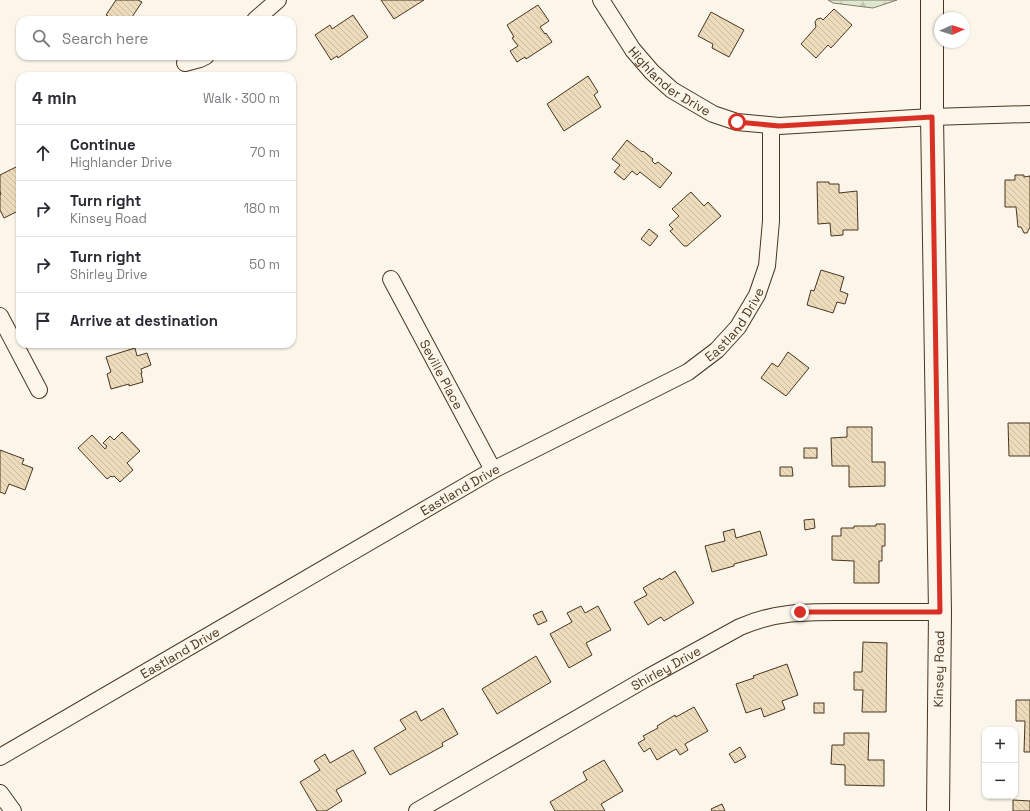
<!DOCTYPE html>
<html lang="en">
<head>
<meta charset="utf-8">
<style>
  body { margin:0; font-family:"Space Grotesk",sans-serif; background:#f7f7f7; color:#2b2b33 }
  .controls { position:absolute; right:12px; bottom:12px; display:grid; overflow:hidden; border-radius:8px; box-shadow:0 1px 3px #0004 }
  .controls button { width:36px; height:36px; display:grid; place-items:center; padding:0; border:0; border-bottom:1px solid #e1e1e2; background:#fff; color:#2b2b33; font:20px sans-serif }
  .compass { position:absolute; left:934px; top:12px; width:36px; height:36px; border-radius:50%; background:#fff; box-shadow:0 1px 3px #0004; rotate:87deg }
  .stop { position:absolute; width:12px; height:12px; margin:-9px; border:3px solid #d93025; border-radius:50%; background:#fff }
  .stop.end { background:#d93025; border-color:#fff; box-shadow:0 1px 4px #0008 }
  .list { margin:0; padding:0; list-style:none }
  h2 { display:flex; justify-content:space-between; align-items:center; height:52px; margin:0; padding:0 16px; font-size:17px }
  h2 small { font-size:13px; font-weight:400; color:#7c7c81 }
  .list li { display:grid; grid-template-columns:26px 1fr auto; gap:12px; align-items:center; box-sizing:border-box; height:56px; padding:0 16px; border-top:1px solid #e1e1e2 }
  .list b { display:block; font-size:15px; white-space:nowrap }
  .list p { margin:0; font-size:13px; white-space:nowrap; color:#7c7c81 }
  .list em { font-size:13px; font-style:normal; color:#7c7c81 }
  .icon { flex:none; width:22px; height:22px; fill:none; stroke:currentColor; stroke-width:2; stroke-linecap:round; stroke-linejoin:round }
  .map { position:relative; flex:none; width:1030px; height:811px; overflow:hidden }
  .search { position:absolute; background:#fff; box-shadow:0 1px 3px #0004; left:16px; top:16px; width:280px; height:44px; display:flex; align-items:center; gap:10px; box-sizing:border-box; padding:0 14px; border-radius:12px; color:#7c7c81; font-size:15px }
  .panel { position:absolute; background:#fff; box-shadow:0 1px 3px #0004; left:16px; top:72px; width:280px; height:276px; border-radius:12px }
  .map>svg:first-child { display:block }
</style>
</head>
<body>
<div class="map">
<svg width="1030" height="811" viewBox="0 0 1030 811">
  <defs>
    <pattern id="forest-firs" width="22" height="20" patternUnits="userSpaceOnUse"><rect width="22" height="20" fill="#dce7d0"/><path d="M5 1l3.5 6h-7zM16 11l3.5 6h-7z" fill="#bec7b2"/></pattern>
    <pattern id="building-back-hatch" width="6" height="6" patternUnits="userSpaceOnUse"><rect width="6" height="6" fill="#ecdcbc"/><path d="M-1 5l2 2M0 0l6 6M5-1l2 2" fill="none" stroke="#ccbda1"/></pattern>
  </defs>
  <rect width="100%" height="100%" fill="#fbf6e9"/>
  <path fill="url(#forest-firs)" stroke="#887966" d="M828 0H897L873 8 833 3Z"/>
  <g fill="url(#building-back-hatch)" stroke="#4a3520">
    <path d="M116 0H138L142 2 130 20H105L108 16 106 15Z"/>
    <path d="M381 0H424L394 19Z"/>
    <path d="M538 5 549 21 540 27 545 34 546 33 552 42 526 59 525 57 517 62 510 51 518 46 512 38 514 37 507 25Z"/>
    <path d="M834 9 852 25 831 48 828 45 816 58 801 44 816 27 815 22 817 19 821 18 823 20Z"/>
    <path d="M711 12 744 30 729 57 712 48 713 44 698 36Z"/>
    <path d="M353 15 368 37 338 58 337 56 331 60 315 35 330 25 332 29Z"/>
    <path d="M588 76 598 92 594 95 601 107 564 131 547 104Z"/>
    <path d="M627 140 642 152 643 151 653 159 652 161 655 164 658 162 672 173 660 188 640 172 637 175 632 171 624 180 614 172 620 165 612 159Z"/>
    <path d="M20 165V210L4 218 0 210V195L1 194 0 191V175Z"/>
    <path d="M1015 175H1024V177L1030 176V227L1027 233H1024L1021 227H1018L1016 207H1005V180H1015Z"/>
    <path d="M817 182H829V184H839V193L857 191 858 230H843V235L831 236 830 223 818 224Z"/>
    <path d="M691 192 704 206 708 202 721 216 687 246H684L670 231 673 229 669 225 679 216 672 209Z"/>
    <path d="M649 229 658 236 650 246 641 239Z"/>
    <path d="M821 270 844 277 840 291 848 294 845 304 837 302 833 313 807 305 811 290 814 291Z"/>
    <path d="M135 348 137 356 147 353 151 365 141 369 142 373H141L143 382 129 386V384L111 389 107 374 111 372 106 357Z"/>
    <path d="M788 352 809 368 786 396 761 378 772 363 778 367Z"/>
    <path d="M1008 423H1030V456H1009Z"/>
    <path d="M847 427H872V462H885V486L849 487V466H832L831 438 847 437Z"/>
    <path d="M122 432 140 451 127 463 133 470 120 482 114 476 112 477 111 476 107 479 78 448 92 435 105 449 107 446 103 443 110 436 114 440Z"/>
    <rect x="804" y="448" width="13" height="10"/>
    <path d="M0 450 24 459 22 464 33 468 25 490 9 484 5 494 0 492Z"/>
    <path d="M780 467H792L793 476H780Z"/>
    <path d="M814 519 815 528 805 530 804 520Z"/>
    <path d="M876 524H885V546H882V561H879V583H854V561L832 560V536H841V528H854V526H876Z"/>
    <path d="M734 529 736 538 760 531 767 555 734 564V566L712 572 705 546 725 541 723 532Z"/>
    <path d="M675 571 694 603 664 621 661 617 648 625 634 602 647 595 643 588 660 578 661 580Z"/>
    <path d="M581 606 585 613 598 606 611 630 586 643 592 655 569 668 550 634 572 622 567 613Z"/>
    <path d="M542 611 547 621 538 625 533 615Z"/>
    <path d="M863 642 887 643 886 712H862L863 690H854V672H862Z"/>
    <path d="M536 656 551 682 497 714 482 689Z"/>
    <path d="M787 664 798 695 782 701 785 709 764 717 761 708 746 713 736 684 754 678 753 676Z"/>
    <path d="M1016 700H1030V752H1024L1025 721H1016Z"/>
    <rect x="814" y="703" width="10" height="10"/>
    <path d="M694 707 708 731 685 744 688 750 680 755 676 749 657 760 650 748 644 752 638 743 645 739 643 736 658 728 657 726 675 715 676 717Z"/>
    <path d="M443 708 458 734 442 743 443 746 390 775 374 748 406 729 400 720 416 711 421 721Z"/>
    <path d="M844 733H869L868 760H884V786L845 785V765L831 764 832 745H844Z"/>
    <path d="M740 747 746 757 735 763 729 754Z"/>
    <path d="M353 750 366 773 336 790 342 801 326 811H317L300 782 320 770 314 761 325 754 330 763Z"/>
    <path d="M604 760 623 791 601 804 605 811H555L550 802 587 780 583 772Z"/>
    <path d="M1013 800 1030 801V811H1013Z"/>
    <path d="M722 804 725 811H712L711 809Z"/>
  </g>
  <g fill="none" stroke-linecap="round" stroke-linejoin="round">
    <defs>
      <g id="street">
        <path id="s1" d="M601 0 633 50 652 72 672 90 713 114 737 122 779 126 932 117 1030 114"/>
        <path d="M255 20 278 0"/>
        <path d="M185 63 200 59 206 56"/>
        <path id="s2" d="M391 279 493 470"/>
        <path d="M0 316 39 390"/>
        <path id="s3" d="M0 757 493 470 688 372 717 350 738 327 757 295 767 266 771 221V126"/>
        <path d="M0 793 13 811"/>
        <path id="s4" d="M417 811 647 678 740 627C779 610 812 612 854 612 883 612 911 612 940 612"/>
      </g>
      <path id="secondary" d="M932 0V117L940 612 938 811"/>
    </defs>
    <use href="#street" stroke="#4a3520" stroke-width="18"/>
    <use href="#secondary" stroke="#4a3520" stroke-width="24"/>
    <use href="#street" stroke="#fbf6e9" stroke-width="16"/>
    <use href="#secondary" stroke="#fbf6e9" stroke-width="22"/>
  </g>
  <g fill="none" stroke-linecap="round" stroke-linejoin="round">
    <path stroke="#d93025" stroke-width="5" d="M737 122 779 126 932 117 940 612H800"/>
  </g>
  <g text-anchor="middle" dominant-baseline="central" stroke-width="3" stroke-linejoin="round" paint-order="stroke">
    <g font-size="13" fill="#4a3520" stroke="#fbf6e9">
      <text stroke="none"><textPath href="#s1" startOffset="108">Highlander Drive</textPath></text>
      <text stroke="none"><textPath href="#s3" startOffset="856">Eastland Drive</textPath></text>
      <text stroke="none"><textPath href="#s2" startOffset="108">Seville Place</textPath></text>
      <text stroke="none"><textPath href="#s3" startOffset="532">Eastland Drive</textPath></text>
      <text stroke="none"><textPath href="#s3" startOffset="208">Eastland Drive</textPath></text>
      <text stroke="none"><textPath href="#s4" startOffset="287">Shirley Drive</textPath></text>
      <text transform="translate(939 669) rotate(-89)">Kinsey Road</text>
    </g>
  </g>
</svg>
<div class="controls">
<button>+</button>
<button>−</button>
</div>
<svg class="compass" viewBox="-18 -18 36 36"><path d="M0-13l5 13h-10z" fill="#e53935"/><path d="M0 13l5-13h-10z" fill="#7c7c81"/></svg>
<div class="stop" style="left:737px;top:122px"></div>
<div class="stop end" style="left:800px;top:612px"></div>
<div class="search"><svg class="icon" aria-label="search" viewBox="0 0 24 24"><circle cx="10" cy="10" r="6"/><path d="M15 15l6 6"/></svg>Search here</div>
<section class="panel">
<h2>4 min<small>Walk · 300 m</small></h2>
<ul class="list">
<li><svg class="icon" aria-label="ahead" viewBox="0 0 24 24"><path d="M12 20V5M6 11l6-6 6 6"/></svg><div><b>Continue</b><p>Highlander Drive</p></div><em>70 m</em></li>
<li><svg class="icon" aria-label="right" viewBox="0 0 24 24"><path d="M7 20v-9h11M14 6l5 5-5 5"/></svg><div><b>Turn right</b><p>Kinsey Road</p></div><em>180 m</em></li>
<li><svg class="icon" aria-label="right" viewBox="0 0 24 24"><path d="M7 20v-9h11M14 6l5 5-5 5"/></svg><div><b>Turn right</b><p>Shirley Drive</p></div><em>50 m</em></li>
<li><svg class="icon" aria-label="arrive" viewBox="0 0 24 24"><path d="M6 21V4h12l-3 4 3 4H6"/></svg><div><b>Arrive at destination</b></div></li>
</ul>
</section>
</div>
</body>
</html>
